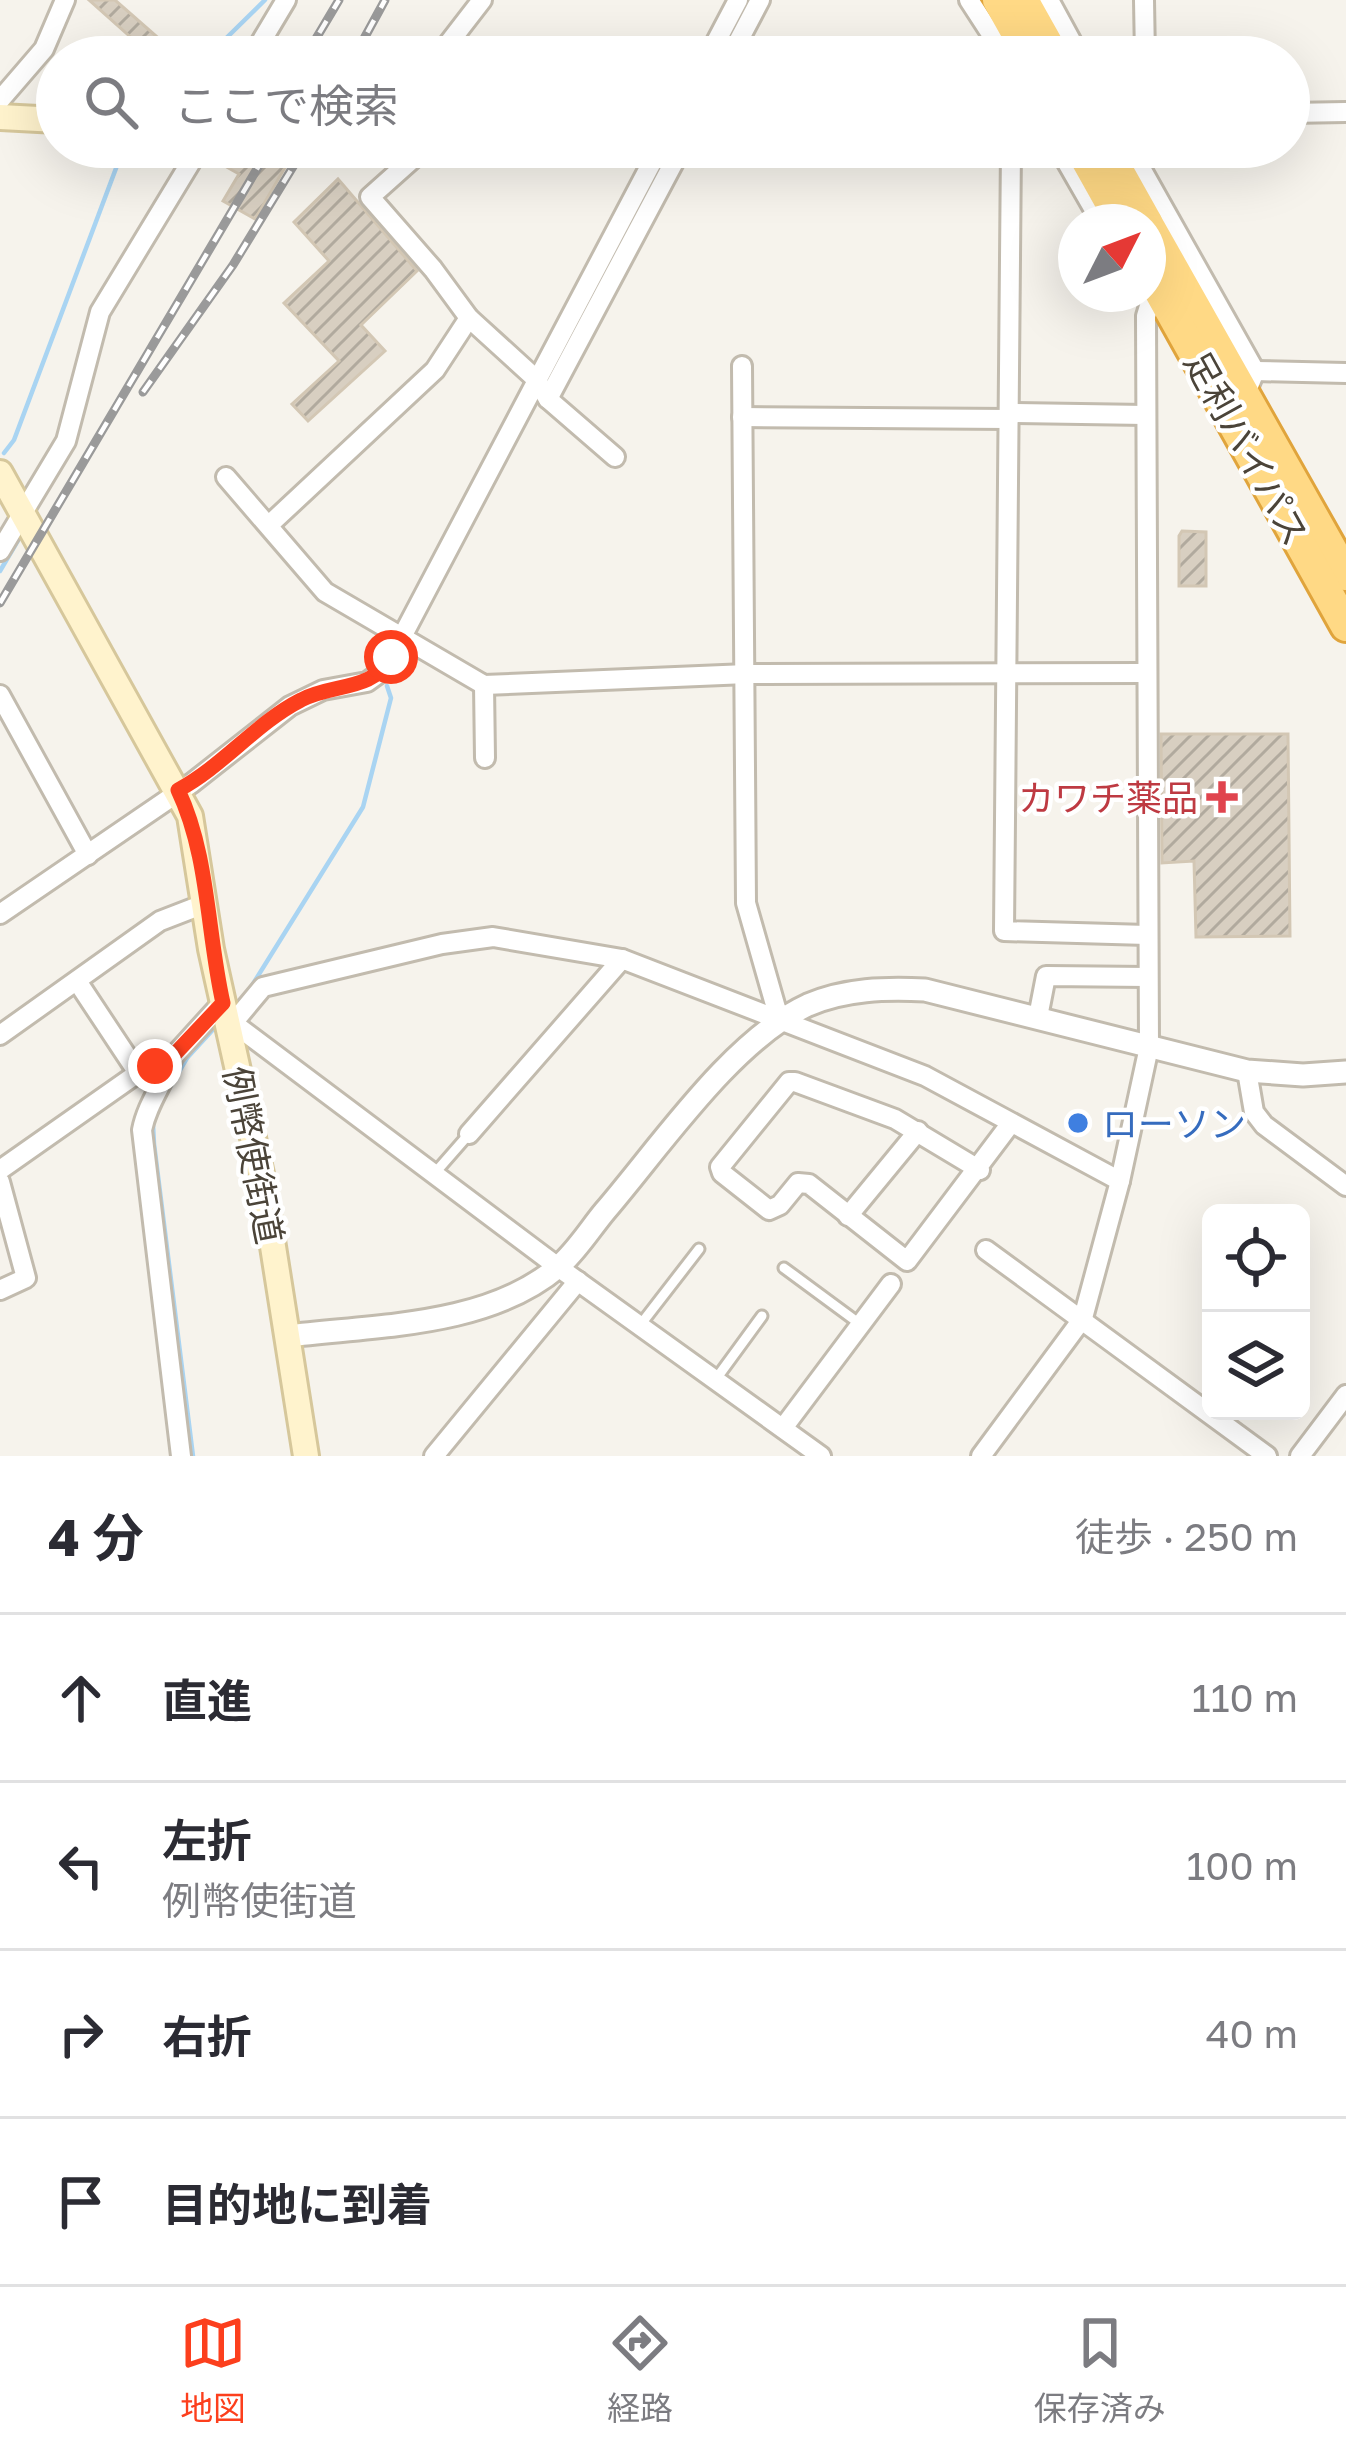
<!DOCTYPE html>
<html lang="ja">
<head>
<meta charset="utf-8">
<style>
  body { margin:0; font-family:"Golos Text","Noto Sans JP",sans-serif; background:#f7f7f7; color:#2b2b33 }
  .controls { position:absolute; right:36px; bottom:36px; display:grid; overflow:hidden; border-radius:18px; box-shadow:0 12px 48px #0002 }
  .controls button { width:108px; height:108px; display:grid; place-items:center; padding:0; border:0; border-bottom:3px solid #e1e1e2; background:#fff; color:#2b2b33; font:60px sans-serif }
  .compass { position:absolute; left:1058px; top:204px; width:108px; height:108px; border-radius:50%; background:#fff; box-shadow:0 12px 48px #0002; rotate:48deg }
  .stop { position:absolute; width:36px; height:36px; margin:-27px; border:9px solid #fc3f1d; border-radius:50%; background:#fff }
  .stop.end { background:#fc3f1d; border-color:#fff; box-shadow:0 3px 12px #0008 }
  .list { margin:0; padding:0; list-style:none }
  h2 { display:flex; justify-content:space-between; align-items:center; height:156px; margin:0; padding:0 48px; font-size:51px }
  h2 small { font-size:39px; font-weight:400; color:#7c7c81 }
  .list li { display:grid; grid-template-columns:78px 1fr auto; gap:36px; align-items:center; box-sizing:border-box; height:168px; padding:0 48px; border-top:3px solid #e1e1e2 }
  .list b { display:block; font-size:45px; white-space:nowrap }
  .list p { margin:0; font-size:39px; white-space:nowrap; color:#7c7c81 }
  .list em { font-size:39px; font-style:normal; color:#7c7c81 }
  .icon { flex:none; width:66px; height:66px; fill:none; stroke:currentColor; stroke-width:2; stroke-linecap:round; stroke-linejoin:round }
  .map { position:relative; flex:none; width:1346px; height:1456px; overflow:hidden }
  .search { position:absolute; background:#fff; box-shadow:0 12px 48px #0002; left:36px; right:36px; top:36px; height:132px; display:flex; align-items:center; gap:30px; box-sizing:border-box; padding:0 42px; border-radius:66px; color:#7c7c81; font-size:45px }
  .sheet { height:828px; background:#fff }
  nav { display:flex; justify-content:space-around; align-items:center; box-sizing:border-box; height:168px; border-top:3px solid #e1e1e2; background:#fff; font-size:33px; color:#7c7c81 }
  nav a { display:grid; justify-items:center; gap:6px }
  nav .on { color:#fc3f1d }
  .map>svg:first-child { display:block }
</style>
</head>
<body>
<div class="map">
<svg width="1346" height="1456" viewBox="0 0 1346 1456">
  <defs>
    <pattern id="building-hatch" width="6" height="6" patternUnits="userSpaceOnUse" patternTransform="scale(3)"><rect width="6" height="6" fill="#d8cfc1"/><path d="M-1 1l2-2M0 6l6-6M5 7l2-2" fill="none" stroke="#b1aa9e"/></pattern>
  </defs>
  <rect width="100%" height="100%" fill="#f6f3ec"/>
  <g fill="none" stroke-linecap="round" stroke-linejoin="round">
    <g stroke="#a9d4f2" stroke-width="4.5">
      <path d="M207 57 265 0"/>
      <path d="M4 453 14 440 124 147"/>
      <path d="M0 571 20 537"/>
      <path d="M248 992 363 807 391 698 387 686"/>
      <path d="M163 1099 187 1058 220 1022"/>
      <path d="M158 1109 153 1124 154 1144 193 1456"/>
    </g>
  </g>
  <g fill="url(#building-hatch)" stroke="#d3c7b4" stroke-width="3">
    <path d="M89 0H115L180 57H153Z"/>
    <path d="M224 147H297L255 219 223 201 239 174 216 161Z"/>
    <path d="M338 179 417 271 361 325 385 351 308 421 292 404 339 361 284 303 329 261 294 222Z"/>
    <path d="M1182 531 1206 532V586H1179V536Z"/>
    <path d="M1161 734H1288L1290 936 1196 937 1194 861 1162 863Z"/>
  </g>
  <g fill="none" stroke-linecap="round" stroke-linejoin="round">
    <defs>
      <g id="service">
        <path d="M434 1174 469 1134"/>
        <path d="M784 1268 860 1324"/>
        <path d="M641 1324 699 1249"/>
        <path d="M716 1379 762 1316"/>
      </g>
      <g id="minor">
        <path d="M969 0 1006 57"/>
        <path d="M1049 0 1080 57"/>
        <path d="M1144 0 1145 57"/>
        <path d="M252 57 286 0"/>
        <path d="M438 57 482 0"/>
        <path d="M708 57 738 0"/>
        <path d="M730 57 760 0"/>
        <path d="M0 100 44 49 65 0"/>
        <path d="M1289 113 1346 112"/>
        <path d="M426 147 370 197 433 269 469 318 536 379 548 399 615 457"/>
        <path d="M1011 147 1004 931 1147 935"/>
        <path d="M1058 147 1101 222"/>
        <path d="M1129 147 1255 371 1244 398"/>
        <path d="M742 366 746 903 776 1008 783 1020"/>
        <path d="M1255 371 1346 373"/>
        <path d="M548 399 682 147"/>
        <path d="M1009 413 1146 415"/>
        <path d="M742 417 1009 419"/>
        <path d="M226 477 325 592 484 685 747 674 1147 673"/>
        <path d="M269 525 435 370 469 318"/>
        <path d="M0 551 66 441 100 312 200 147"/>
        <path d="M484 685 485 758"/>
        <path d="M0 695 88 855"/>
        <path d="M0 914 192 783 290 706 323 690 367 682 385 669 660 147"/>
        <path d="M77 981 138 1073"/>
        <path d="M1038 1017 1046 976 1148 977"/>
        <path d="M226 1018 233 1023 263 987 442 944 493 937 622 959 925 1076 1120 1181"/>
        <path d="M233 1023 558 1267 821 1456"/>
        <path d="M0 1035 160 921 204 904"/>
        <path d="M173 1057C164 1083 147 1104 142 1130L181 1456"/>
        <path d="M1247 1071 1254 1112 1264 1125 1346 1186"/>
        <path d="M469 1134 622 959"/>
        <path d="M0 1170 138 1073 173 1057 223 1002"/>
        <path d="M980 1170 895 1119 795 1082H789L720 1167 722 1173 769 1210 780 1205 798 1183 809 1184 907 1261 1011 1123"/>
        <path d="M0 1182 26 1278 0 1290"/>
        <path d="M848 1216 918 1131"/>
        <path d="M986 1250 1267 1456"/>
        <path d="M783 1428 891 1284"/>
        <path d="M434 1456 578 1281"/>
        <path d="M981 1456 1083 1318 1120 1181 1149 1047 1146 316 1149 306 1164 301"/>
        <path d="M1300 1456 1346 1395"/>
      </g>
      <path id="tertiary" d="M288 1336C376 1325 487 1327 558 1267 576 1252 590 1229 605 1211 660 1147 732 1040 808 1005 845 989 886 988 925 990L1247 1071 1303 1075 1346 1072"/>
      <g id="secondary">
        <path d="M0 117 57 120"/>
        <path d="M0 473 190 816 211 949 263 1183 306 1456"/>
      </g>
      <g id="trunk">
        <path d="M998 0 1030 57"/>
        <path d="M1023 0 1055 57"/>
        <path d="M1079 147 1121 222"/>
        <path d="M1105 147 1147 222"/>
        <path d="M1148 224 1346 575"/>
        <path d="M1148 271 1346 626"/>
      </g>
    </defs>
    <use href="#service" stroke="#c2bbae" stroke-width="15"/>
    <use href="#minor" stroke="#c2bbae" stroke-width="24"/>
    <use href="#tertiary" stroke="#c2bbae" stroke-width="27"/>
    <use href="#secondary" stroke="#d6c79b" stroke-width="30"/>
    <use href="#trunk" stroke="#e0a43c" stroke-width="36"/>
    <use href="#service" stroke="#fff" stroke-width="9"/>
    <use href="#minor" stroke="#fff" stroke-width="18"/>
    <use href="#tertiary" stroke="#fff" stroke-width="21"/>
    <use href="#secondary" stroke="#fff3cd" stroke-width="24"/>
    <use href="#trunk" stroke="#ffd985" stroke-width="30"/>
    <defs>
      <g id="rail">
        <path d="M305 57 339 0"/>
        <path d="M354 57 385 0"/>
        <path d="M143 392 233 265 305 147"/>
        <path d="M0 603 270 147"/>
      </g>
    </defs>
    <use href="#rail" stroke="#9a9a9a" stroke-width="9"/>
    <use href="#rail" stroke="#fff" stroke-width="4.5" stroke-dasharray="14" stroke-linecap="butt"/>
  </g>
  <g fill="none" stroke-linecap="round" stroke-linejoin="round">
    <path stroke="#fc3f1d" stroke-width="15" d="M155 1066 172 1057 223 1003C207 933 209 855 178 790 223 766 256 723 301 700 332 683 373 692 391 657"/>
  </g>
  <path fill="#e0444e" stroke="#fff" stroke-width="4.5" d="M1216 779h12v12h12v12h-12v12h-12v-12h-12v-12h12z"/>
  <circle fill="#3f7fe0" stroke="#fff" stroke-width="4.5" cx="1078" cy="1123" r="12"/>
  <g text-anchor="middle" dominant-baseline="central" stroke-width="9" stroke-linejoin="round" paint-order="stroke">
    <g font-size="36" fill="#4b4439" stroke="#fff">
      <text transform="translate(1247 448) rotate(61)">足利バイパス</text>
      <text transform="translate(254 1155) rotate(79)">例幣使街道</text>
    </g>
    <g font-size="36" fill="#be3a42" stroke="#fff" text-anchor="end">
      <text x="1198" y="797">カワチ薬品</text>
    </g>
    <g font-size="36" fill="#366cbe" stroke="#fff" text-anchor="start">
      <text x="1102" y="1123">ローソン</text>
    </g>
  </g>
</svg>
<div class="controls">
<button><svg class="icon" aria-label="locate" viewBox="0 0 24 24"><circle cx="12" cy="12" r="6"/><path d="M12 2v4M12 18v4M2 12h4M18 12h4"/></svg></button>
<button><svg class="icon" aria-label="layers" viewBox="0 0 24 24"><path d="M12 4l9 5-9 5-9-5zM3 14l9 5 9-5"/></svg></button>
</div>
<svg class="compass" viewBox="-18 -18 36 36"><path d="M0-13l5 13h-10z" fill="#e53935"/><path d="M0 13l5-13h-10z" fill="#7c7c81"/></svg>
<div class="stop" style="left:391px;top:657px"></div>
<div class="stop end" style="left:155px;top:1066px"></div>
<div class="search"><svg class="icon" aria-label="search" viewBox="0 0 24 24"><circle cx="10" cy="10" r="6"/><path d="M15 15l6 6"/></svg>ここで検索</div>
</div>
<section class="sheet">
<h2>4 分<small>徒歩 · 250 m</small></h2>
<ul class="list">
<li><svg class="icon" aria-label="ahead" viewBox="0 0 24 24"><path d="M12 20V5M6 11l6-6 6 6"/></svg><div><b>直進</b></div><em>110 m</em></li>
<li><svg class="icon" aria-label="left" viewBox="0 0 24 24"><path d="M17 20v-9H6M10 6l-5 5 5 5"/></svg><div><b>左折</b><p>例幣使街道</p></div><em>100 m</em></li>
<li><svg class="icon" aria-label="right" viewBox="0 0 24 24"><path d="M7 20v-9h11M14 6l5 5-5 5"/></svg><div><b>右折</b></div><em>40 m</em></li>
<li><svg class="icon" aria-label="arrive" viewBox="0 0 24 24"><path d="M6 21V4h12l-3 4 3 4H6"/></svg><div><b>目的地に到着</b></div></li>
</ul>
</section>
<nav>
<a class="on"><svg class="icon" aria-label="map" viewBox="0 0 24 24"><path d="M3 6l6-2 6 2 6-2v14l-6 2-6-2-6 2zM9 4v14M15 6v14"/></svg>地図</a>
<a><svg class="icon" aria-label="directions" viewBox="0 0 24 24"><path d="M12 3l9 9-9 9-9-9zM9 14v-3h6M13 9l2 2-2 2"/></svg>経路</a>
<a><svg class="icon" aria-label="saved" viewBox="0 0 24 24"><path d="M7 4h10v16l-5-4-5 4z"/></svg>保存済み</a>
</nav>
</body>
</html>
